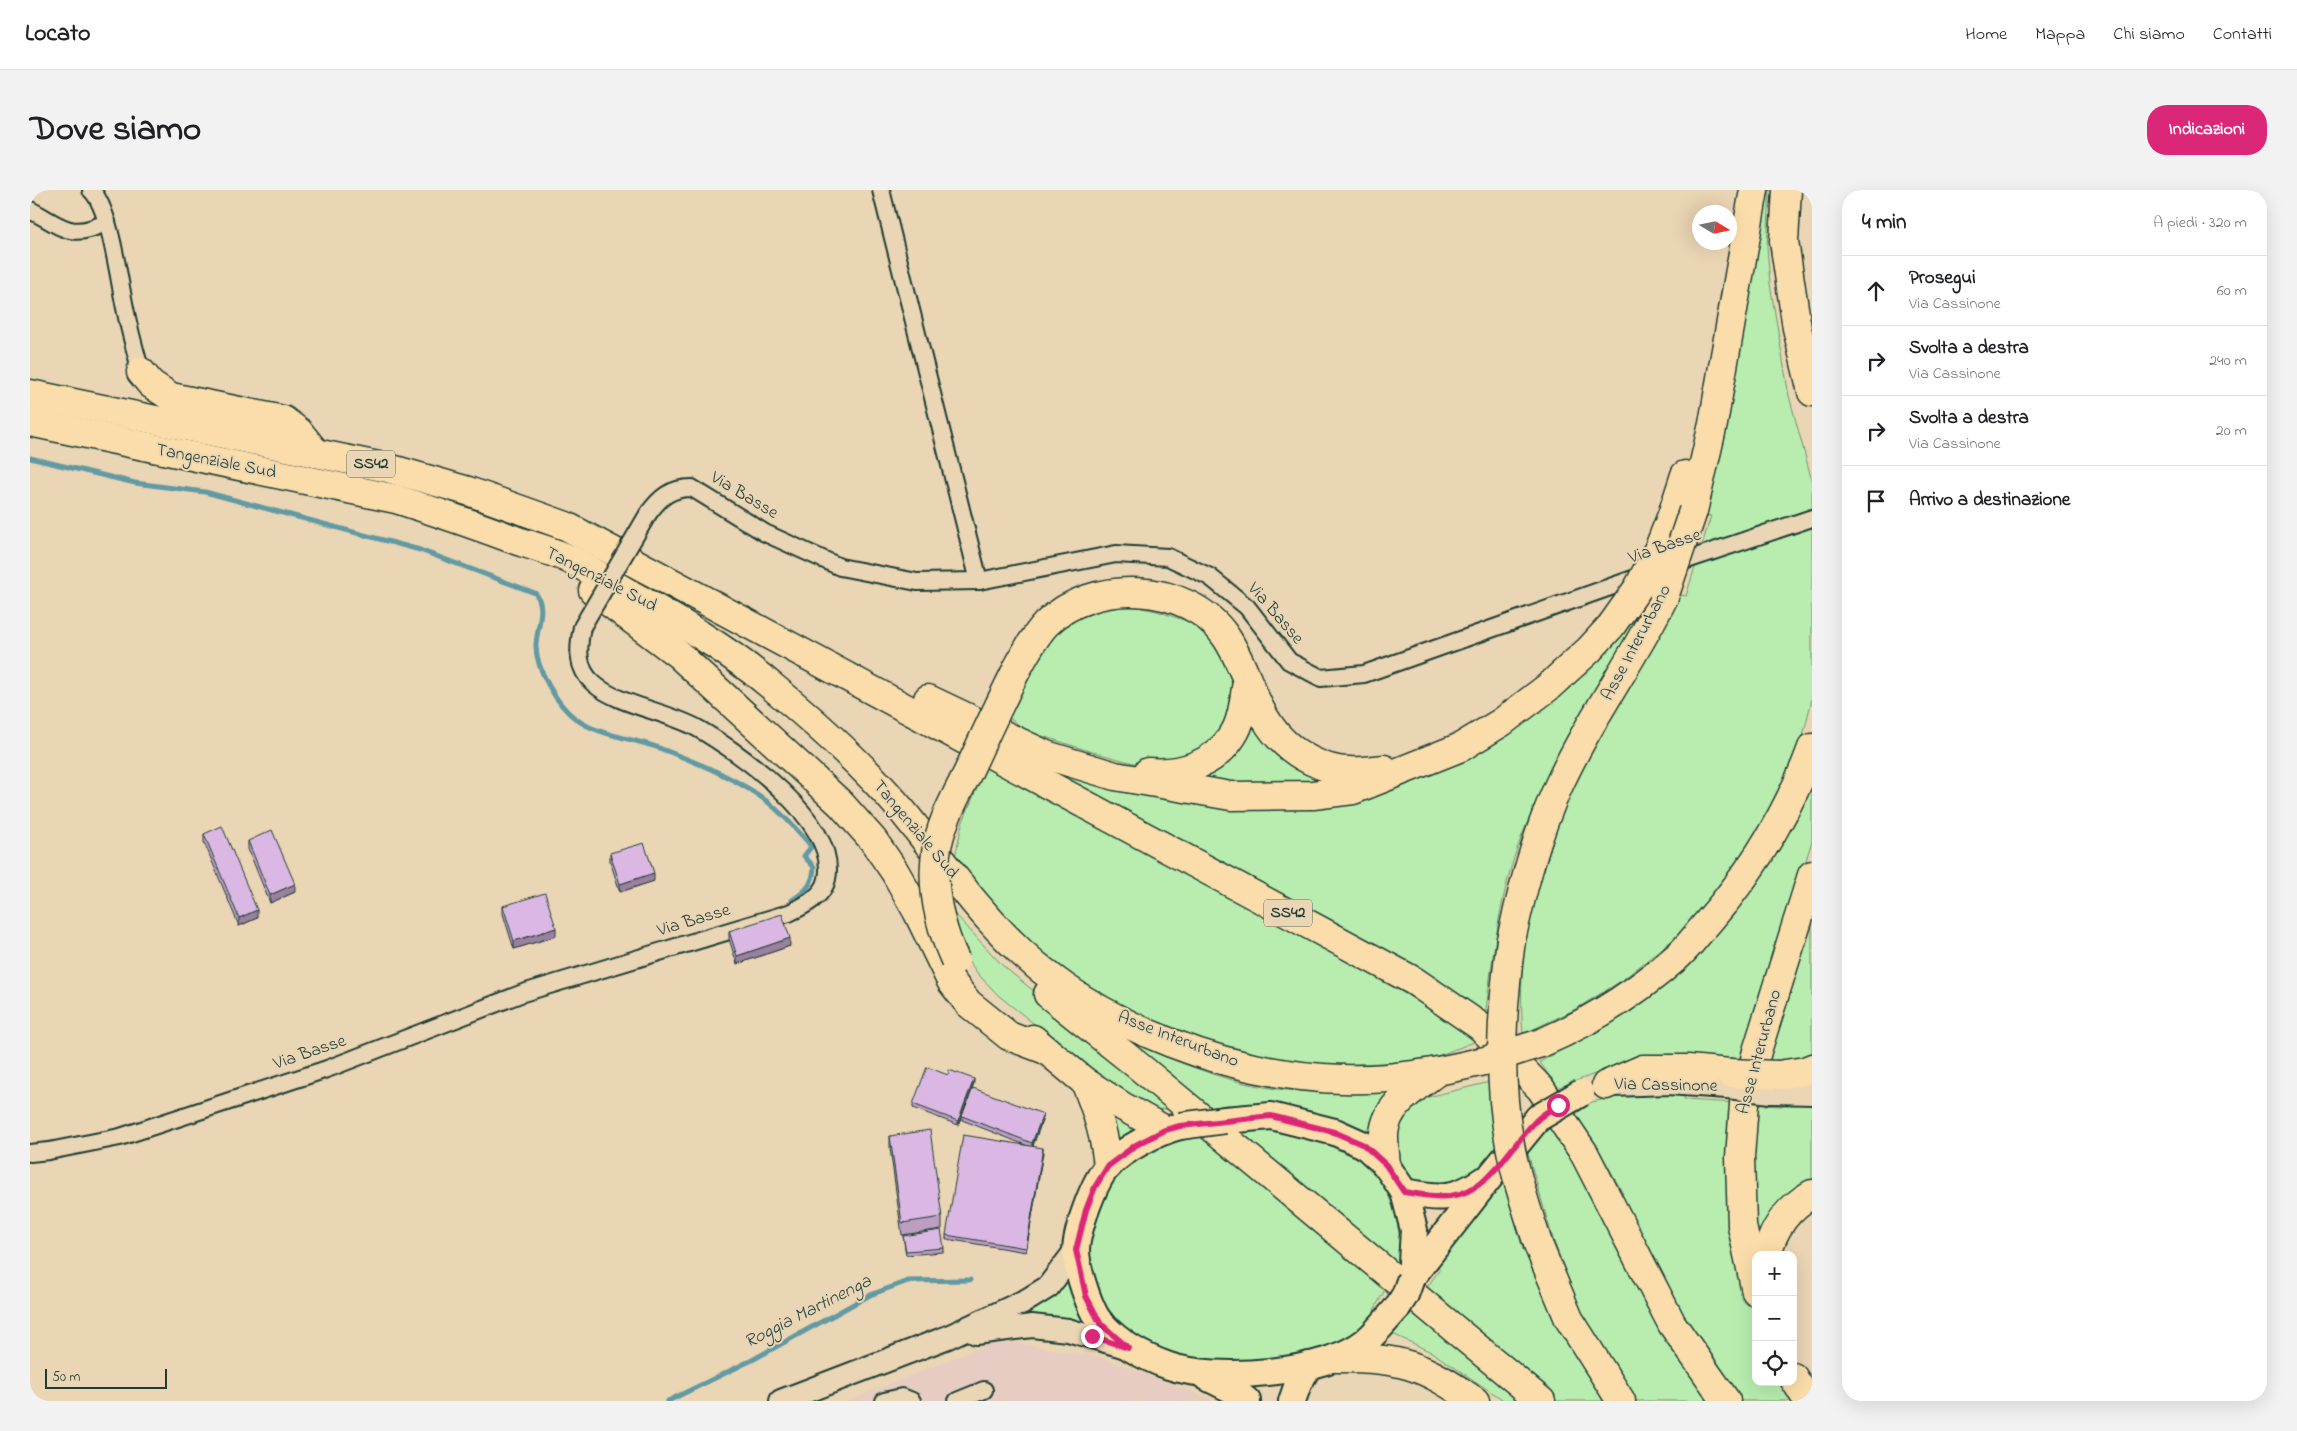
<!DOCTYPE html>
<html lang="it">
<head>
<meta charset="utf-8">
<style>
  body { margin:0; font-family:"Indie Flower",sans-serif; background:#f2f2f2; color:#202124 }
  .controls { position:absolute; right:15px; bottom:15px; display:grid; overflow:hidden; border-radius:10px; box-shadow:0 5px 20px #0002 }
  .controls button { width:45px; height:45px; display:grid; place-items:center; padding:0; border:0; border-bottom:1px solid #e0e0e0; background:#fff; color:#202124; font:25px sans-serif }
  .compass { position:absolute; left:1662px; top:15px; width:45px; height:45px; border-radius:50%; background:#fff; box-shadow:0 5px 20px #0002; rotate:100deg }
  .scale { position:absolute; left:15px; bottom:12px; width:122px; box-sizing:border-box; padding-left:5px; border:2px solid #1f3d34; border-top:0; font-size:14px; line-height:18px; white-space:nowrap; color:#1f3d34; -webkit-text-stroke:4px #ead5b4; paint-order:stroke }
  .stop { position:absolute; width:15px; height:15px; margin:-11px; border:4px solid #db2777; border-radius:50%; background:#fff }
  .stop.end { background:#db2777; border-color:#fff; box-shadow:0 1px 5px #0008 }
  .list { margin:0; padding:0; list-style:none }
  h2 { display:flex; justify-content:space-between; align-items:center; height:65px; margin:0; padding:0 20px; font-size:21px }
  h2 small { font-size:16px; font-weight:400; color:#757577 }
  .list li { display:grid; grid-template-columns:32px 1fr auto; gap:15px; align-items:center; box-sizing:border-box; height:70px; padding:0 20px; border-top:1px solid #e0e0e0 }
  .list b { display:block; font-size:19px; white-space:nowrap }
  .list p { margin:0; font-size:16px; white-space:nowrap; color:#757577 }
  .list em { font-size:16px; font-style:normal; color:#757577 }
  .icon { flex:none; width:28px; height:28px; fill:none; stroke:currentColor; stroke-width:2; stroke-linecap:round; stroke-linejoin:round }
  .map { position:relative; flex:none; width:1782px; height:1211px; overflow:hidden; border-radius:20px }
  header { display:flex; align-items:center; gap:30px; box-sizing:border-box; height:70px; padding:0 25px; background:#fff; border-bottom:1px solid #e0e0e0 }
  header strong { font-size:24px }
  nav { display:flex; gap:28px; margin-inline-start:auto; font-size:18px }
  .intro { display:flex; align-items:center; justify-content:space-between; box-sizing:border-box; height:120px; padding:0 30px }
  h1 { margin:0; font-size:35px }
  .button { padding:12px 22px; border-radius:20px; background:#db2777; color:#fff; font-size:18px; font-weight:700 }
  main { display:flex; gap:30px; padding:0 30px }
  aside { flex:1; background:#fff; border-radius:20px; box-shadow:0 5px 20px #0002 }
  .map>svg:first-child { display:block }
</style>
</head>
<body>
<header>
<strong>Locato</strong>
<nav><a>Home</a><a>Mappa</a><a>Chi siamo</a><a>Contatti</a></nav>
</header>
<div class="intro"><h1>Dove siamo</h1><a class="button">Indicazioni</a></div>
<main>
<div class="map">
<svg width="1782" height="1211" viewBox="0 0 1782 1211">
  <rect width="100%" height="100%" fill="#ead5b4"/>
  <filter id="ink" filterUnits="userSpaceOnUse"><feTurbulence type="fractalNoise" baseFrequency=".02" numOctaves="2"/><feDisplacementMap in="SourceGraphic" scale="10" xChannelSelector="R" yChannelSelector="G"/><feConvolveMatrix kernelMatrix="1 2 1 2 8 2 1 2 1" color-interpolation-filters="sRGB"/></filter>
  <g filter="url(#ink)">
    <path fill="#e6ccc2" d="M969 1150 1072 1168 1186 1211H819Z"/>
    <g fill="#b8edaf" stroke="#6c9572">
      <path d="M1737 0H1740L1737 56 1740 94 1759 206 1782 291V509L1772 550 1738 626 1707 676 1654 741 1591 791 1544 820 1493 844C1479 675 1567 544 1645 404L1656 406 1681 326 1675 325Z"/>
      <path d="M1102 416 1127 421 1162 433 1188 453 1205 480 1199 538 1183 558 1118 577 1059 561 997 541 978 527C1006 462 1024 422 1102 416Z"/>
      <path d="M1601 429 1610 436C1569 505 1515 581 1488 656 1469 709 1462 772 1455 828L1416 796 1281 719 1038 592 1044 581 1346 604Z"/>
      <path d="M1216 528 1308 592 1164 595Z"/>
      <path d="M956 576 1250 731 1420 830 1447 851 1394 871 1307 875 1231 870 1121 833 1047 789 983 738 925 667 932 634Z"/>
      <path d="M1782 585V651L1735 801 1711 871 1612 869 1578 879 1527 898 1510 872 1590 827Z"/>
      <path d="M1782 723V871L1731 872Z"/>
      <path d="M925 724 973 776 1147 918 1122 920 1107 915 969 806 948 784 936 767 940 765 931 748Z"/>
      <path d="M1095 850C1134 866 1173 883 1214 893 1265 905 1318 903 1370 900L1345 950 1248 917 1196 915 1169 920Z"/>
      <path d="M1460 892 1468 957 1460 972 1415 1004 1378 989 1368 971 1367 940 1377 921 1394 908Z"/>
      <path d="M1602 903 1653 904 1655 910 1706 913 1714 1085 1726 1126V1192H1753L1762 1211H1709L1671 1163 1589 1008 1593 1004 1571 963 1546 924 1562 912Z"/>
      <path d="M1753 912 1782 913V996L1725 1055 1717 983 1724 915 1752 916Z"/>
      <path d="M1081 918 1122 939 1081 966C1085 948 1086 936 1081 918Z"/>
      <path d="M1224 935 1318 957 1336 974 1353 994 1364 1018 1371 1052 1367 1079 1200 939Z"/>
      <path d="M1523 936C1555 979 1571 1031 1597 1077 1622 1124 1652 1168 1683 1211H1603L1555 1133 1523 1049 1496 957Z"/>
      <path d="M1174 944 1357 1096 1344 1120 1348 1124C1302 1172 1211 1181 1148 1168 1140 1167 1132 1162 1124 1159 1117 1156 1108 1154 1103 1150 1097 1147 1092 1138 1088 1133 1052 1091 1050 1027 1087 985 1103 967 1124 958 1144 948L1146 951Z"/>
      <path d="M1473 988 1493 1060H1499L1579 1211H1523L1393 1103 1410 1079 1407 1076Z"/>
      <path d="M1041 1085 1063 1136 998 1123 1026 1103Z"/>
      <path d="M1382 1116 1500 1211H1475L1403 1163 1361 1143Z"/>
    </g>
    <g fill="none" stroke-linecap="round" stroke-linejoin="round">
      <g stroke="#629aa4" stroke-width="5">
        <path d="M0 268 105 293 175 302 390 360 505 403C517 416 507 437 506 454 505 478 527 515 546 529 569 546 603 548 629 558 666 572 717 592 746 619 758 630 768 641 778 652L781 657 774 666 784 677C783 695 776 701 762 710"/>
        <path d="M638 1211 724 1169 840 1105 878 1091 940 1090"/>
      </g>
      <defs>
        <g id="street">
          <path d="M61 0C80 17 89 91 95 118 99 139 105 160 111 182"/>
          <path d="M851 0 949 391"/>
          <path d="M0 20C32 36 40 51 77 32"/>
          <path d="M618 324C630 307 641 298 662 298L735 343 810 377 887 392 949 391 1086 364 1138 367 1180 387 1217 417 1259 471 1291 488 1334 484 1617 384"/>
          <path d="M1642 375 1782 328"/>
          <path d="M0 963 19 961 90 947 297 879 493 803 759 723C774 716 794 706 797 689 809 632 709 562 667 538 636 521 587 515 563 493 546 478 548 457 552 437"/>
          <path d="M854 1211 872 1207 882 1211"/>
          <path d="M927 1211 954 1200"/>
        </g>
        <g id="secondary">
          <path d="M1582 895 1638 893 1697 897"/>
          <path d="M1741 902 1782 903"/>
          <path d="M946 1143 1002 1136 1038 1140 1096 1157"/>
          <path d="M751 1211 918 1147 997 1110 1018 1097 1046 1060"/>
        </g>
        <g id="primary">
          <path d="M1195 930 1241 926 1305 942 1334 955 1356 975 1374 1002 1384 1040 1381 1088"/>
          <path d="M1150 936C1127 942 1095 958 1078 976 1064 991 1047 1039 1046 1060 1046 1077 1060 1123 1072 1134 1090 1154 1113 1167 1139 1176 1186 1192 1296 1184 1336 1151 1347 1142 1357 1129 1367 1118"/>
          <path d="M1374 1002C1408 1008 1423 1011 1452 991"/>
          <path d="M1381 1088 1463 983 1508 928"/>
          <path d="M1175 1186 1205 1201 1217 1211"/>
          <path d="M1262 1211 1268 1194 1279 1175"/>
        </g>
        <g id="highway">
          <path d="M1757 0 1754 51 1767 138 1782 202"/>
          <path d="M111 182 121 194 141 207 253 230 269 242 286 263"/>
          <path d="M0 204 358 278 438 301 536 336 1384 791 1451 837 1511 899 1554 963 1642 1134 1696 1211"/>
          <path d="M0 232 366 309C407 322 448 336 488 351 504 356 521 361 537 368 556 377 574 389 593 400 645 429 698 459 744 498 790 536 835 577 874 623 912 670 946 720 990 761 1072 838 1202 886 1313 889 1361 891 1408 882 1454 871"/>
          <path d="M1663 321 1683 234 1724 0"/>
          <path d="M1629 358 1642 325 1655 285"/>
          <path d="M563 400 648 464 811 614 843 650 865 682 887 721 921 791 938 813 979 846 1016 860"/>
          <path d="M987 479C995 464 1004 447 1016 434 1062 388 1158 391 1196 447 1217 478 1223 519 1249 547 1265 565 1295 581 1319 581 1331 582 1342 580 1354 579"/>
          <path d="M898 509 1016 565 1085 586 1201 606 1283 605 1323 600 1431 557 1472 532 1517 498 1559 460 1581 436"/>
          <path d="M1118 582C1151 585 1185 574 1203 545 1213 530 1214 508 1217 492"/>
          <path d="M1481 750C1493 697 1506 646 1528 597 1558 531 1602 472 1634 407"/>
          <path d="M1018 804 1112 879 1511 1211"/>
          <path d="M1003 849 1055 892 1092 916 1135 940"/>
          <path d="M1511 853C1561 832 1607 802 1648 766 1659 756 1668 743 1678 732 1724 679 1758 624 1782 558"/>
          <path d="M1748 885 1775 881 1782 878"/>
          <path d="M1055 892C1067 920 1075 945 1078 976"/>
          <path d="M1576 895 1613 879H1658L1700 883"/>
          <path d="M1356 975C1355 965 1354 954 1354 944 1356 915 1384 899 1405 883"/>
          <path d="M1509 1057 1539 1129 1591 1211"/>
          <path d="M1737 1065C1743 1038 1759 1017 1782 1004"/>
          <path d="M1726 1102 1712 1036 1710 967 1714 914 1727 861 1782 685"/>
          <path d="M1306 1168C1373 1168 1390 1174 1445 1211"/>
          <path d="M1763 1187 1778 1211"/>
        </g>
      </defs>
      <use href="#street" stroke="#1f3d34" stroke-width="20"/>
      <use href="#secondary" stroke="#1f3d34" stroke-width="26"/>
      <use href="#primary" stroke="#1f3d34" stroke-width="30"/>
      <use href="#highway" stroke="#1f3d34" stroke-width="31"/>
      <use href="#street" stroke="#ead5b4" stroke-width="16"/>
      <use href="#secondary" stroke="#ead5b4" stroke-width="22"/>
      <use href="#primary" stroke="#fbddab" stroke-width="26"/>
      <use href="#highway" stroke="#fbddab" stroke-width="28"/>
      <defs>
        <path id="street-bridge" d="M552 437 618 324"/>
        <path id="secondary-bridge" d="M1697 897 1741 902"/>
        <g id="primary-bridge">
          <path d="M1508 928 1551 903"/>
          <path d="M1150 936 1195 930"/>
          <path d="M1367 1118 1375 1105 1381 1088"/>
        </g>
        <g id="highway-bridge">
          <path d="M1634 407 1663 321"/>
          <path d="M1581 436 1608 398 1629 358"/>
          <path d="M1481 750C1472 817 1467 887 1480 955 1486 989 1498 1023 1509 1057"/>
          <path d="M925 770C910 737 901 700 906 663 910 634 925 608 938 582 954 547 970 513 987 479"/>
          <path d="M1455 871 1511 853"/>
          <path d="M1700 883 1748 885"/>
        </g>
      </defs>
      <use href="#street-bridge" stroke="#1f3d34" stroke-width="20" stroke-linecap="butt"/>
      <use href="#secondary-bridge" stroke="#1f3d34" stroke-width="26" stroke-linecap="butt"/>
      <use href="#primary-bridge" stroke="#1f3d34" stroke-width="30" stroke-linecap="butt"/>
      <use href="#highway-bridge" stroke="#1f3d34" stroke-width="31" stroke-linecap="butt"/>
      <use href="#street-bridge" stroke="#ead5b4" stroke-width="16"/>
      <use href="#secondary-bridge" stroke="#ead5b4" stroke-width="22"/>
      <use href="#primary-bridge" stroke="#fbddab" stroke-width="26"/>
      <use href="#highway-bridge" stroke="#fbddab" stroke-width="28"/>
    </g>
    <g fill="#bc9ec3" stroke="#1f3d34">
      <path d="M174 644 227 728 209 736 174 652Z"/>
      <path d="M218 651 265 702 240 713 218 659Z"/>
      <path d="M580 663 624 691 590 702 580 671Z"/>
      <path d="M473 716 526 746 484 759 473 724Z"/>
      <path d="M699 741 760 756 707 774 699 749Z"/>
      <path d="M918 885 944 893 928 935 883 918V914Z"/>
      <path d="M932 926 1013 928 1003 956 1013 962 996 1062 916 1049V1045L998 956 932 930Z"/>
      <path d="M860 946 912 1027V1039L872 1045 860 958Z"/>
      <path d="M873 1046 914 1058V1062L876 1065Z"/>
    </g>
    <g fill="#99819f" stroke="#1f3d34">
      <path d="M624 683V691L590 702V694Z"/>
      <path d="M265 694V702L240 713V705Z"/>
      <path d="M227 720V728L209 736V728Z"/>
      <path d="M526 738V746L484 759V751Z"/>
      <path d="M760 748V756L707 774V766Z"/>
      <path d="M944 889V893L928 935V931Z"/>
      <path d="M1013 924V928L1002 957V953Z"/>
      <path d="M1013 958V962L996 1062V1058Z"/>
    </g>
    <g fill="#dbb8e3" stroke="#1f3d34">
      <path d="M192 636 227 720 209 728 174 644Z"/>
      <path d="M242 640 265 694 240 705 218 651Z"/>
      <path d="M614 653 624 683 590 694 580 663Z"/>
      <path d="M515 703 526 738 484 751 473 716Z"/>
      <path d="M752 724 760 748 707 766 699 741Z"/>
      <path d="M897 877 918 885 919 880 944 889 928 931 883 914Z"/>
      <path d="M943 898 1013 924 1002 953 932 926Z"/>
      <path d="M900 940 912 1027 872 1033 860 946Z"/>
      <path d="M933 945 1013 958 996 1058 916 1045Z"/>
      <path d="M911 1040 914 1058 876 1061 873 1046Z"/>
    </g>
  </g>
  <g fill="none" stroke-linecap="round" stroke-linejoin="round" filter="url(#ink)">
    <path stroke="#db2777" stroke-width="6" d="M1062 1146 1098 1158 1070 1133 1056 1106 1046 1060 1056 1020 1065 997 1078 976 1106 955 1135 940 1150 936 1241 926 1304 942 1334 955 1356 975 1374 1002C1389 1004 1405 1008 1420 1006 1461 1002 1482 952 1509 928 1515 923 1522 919 1528 915"/>
  </g>
  <g text-anchor="middle" dominant-baseline="central" stroke-width="4" stroke-linejoin="round" paint-order="stroke">
    <g fill="#ead5b4" stroke="#5c6b5a" stroke-width="1">
      <rect x="317" y="260.5" width="48" height="27" rx="4"/>
      <rect x="1234" y="709.5" width="48" height="27" rx="4"/>
    </g>
    <g font-size="16" font-weight="bold" fill="#1f3d34">
      <text x="341" y="274">SS42</text>
      <text x="1258" y="723">SS42</text>
    </g>
    <g font-size="18" fill="#1f3d34" stroke="#ead5b4">
      <text transform="translate(186 272) rotate(11)">Tangenziale Sud</text>
      <text transform="translate(714 306) rotate(31)">Via Basse</text>
      <text transform="translate(1635 357) rotate(-19)">Via Basse</text>
      <text transform="translate(571 390) rotate(27)">Tangenziale Sud</text>
      <text transform="translate(1245 424) rotate(49)">Via Basse</text>
      <text transform="translate(1607 453) rotate(-62)">Asse Interurbano</text>
      <text transform="translate(885 640) rotate(50)">Tangenziale Sud</text>
      <text transform="translate(664 731) rotate(-17)">Via Basse</text>
      <text transform="translate(1148 850) rotate(21)">Asse Interurbano</text>
      <text transform="translate(1730 862) rotate(-75)">Asse Interurbano</text>
      <text transform="translate(280 863) rotate(-19)">Via Basse</text>
      <text transform="translate(1636 896) rotate(1)">Via Cassinone</text>
    </g>
    <g font-size="19" font-style="italic" fill="#2a4c47" stroke="#ead5b4">
      <text transform="translate(778 1122) rotate(-27)">Roggia Martinenga</text>
    </g>
  </g>
</svg>
<div class="controls">
<button>+</button>
<button>−</button>
<button><svg class="icon" aria-label="locate" viewBox="0 0 24 24"><circle cx="12" cy="12" r="6"/><path d="M12 2v4M12 18v4M2 12h4M18 12h4"/></svg></button>
</div>
<svg class="compass" viewBox="-18 -18 36 36"><path d="M0-13l5 13h-10z" fill="#e53935"/><path d="M0 13l5-13h-10z" fill="#757577"/></svg>
<div class="scale">50 m</div>
<div class="stop" style="left:1528px;top:915px"></div>
<div class="stop end" style="left:1062px;top:1146px"></div>
</div>
<aside>
<h2>4 min<small>A piedi · 320 m</small></h2>
<ul class="list">
<li><svg class="icon" aria-label="ahead" viewBox="0 0 24 24"><path d="M12 20V5M6 11l6-6 6 6"/></svg><div><b>Prosegui</b><p>Via Cassinone</p></div><em>60 m</em></li>
<li><svg class="icon" aria-label="right" viewBox="0 0 24 24"><path d="M7 20v-9h11M14 6l5 5-5 5"/></svg><div><b>Svolta a destra</b><p>Via Cassinone</p></div><em>240 m</em></li>
<li><svg class="icon" aria-label="right" viewBox="0 0 24 24"><path d="M7 20v-9h11M14 6l5 5-5 5"/></svg><div><b>Svolta a destra</b><p>Via Cassinone</p></div><em>20 m</em></li>
<li><svg class="icon" aria-label="arrive" viewBox="0 0 24 24"><path d="M6 21V4h12l-3 4 3 4H6"/></svg><div><b>Arrivo a destinazione</b></div></li>
</ul>
</aside>
</main>
</body>
</html>
